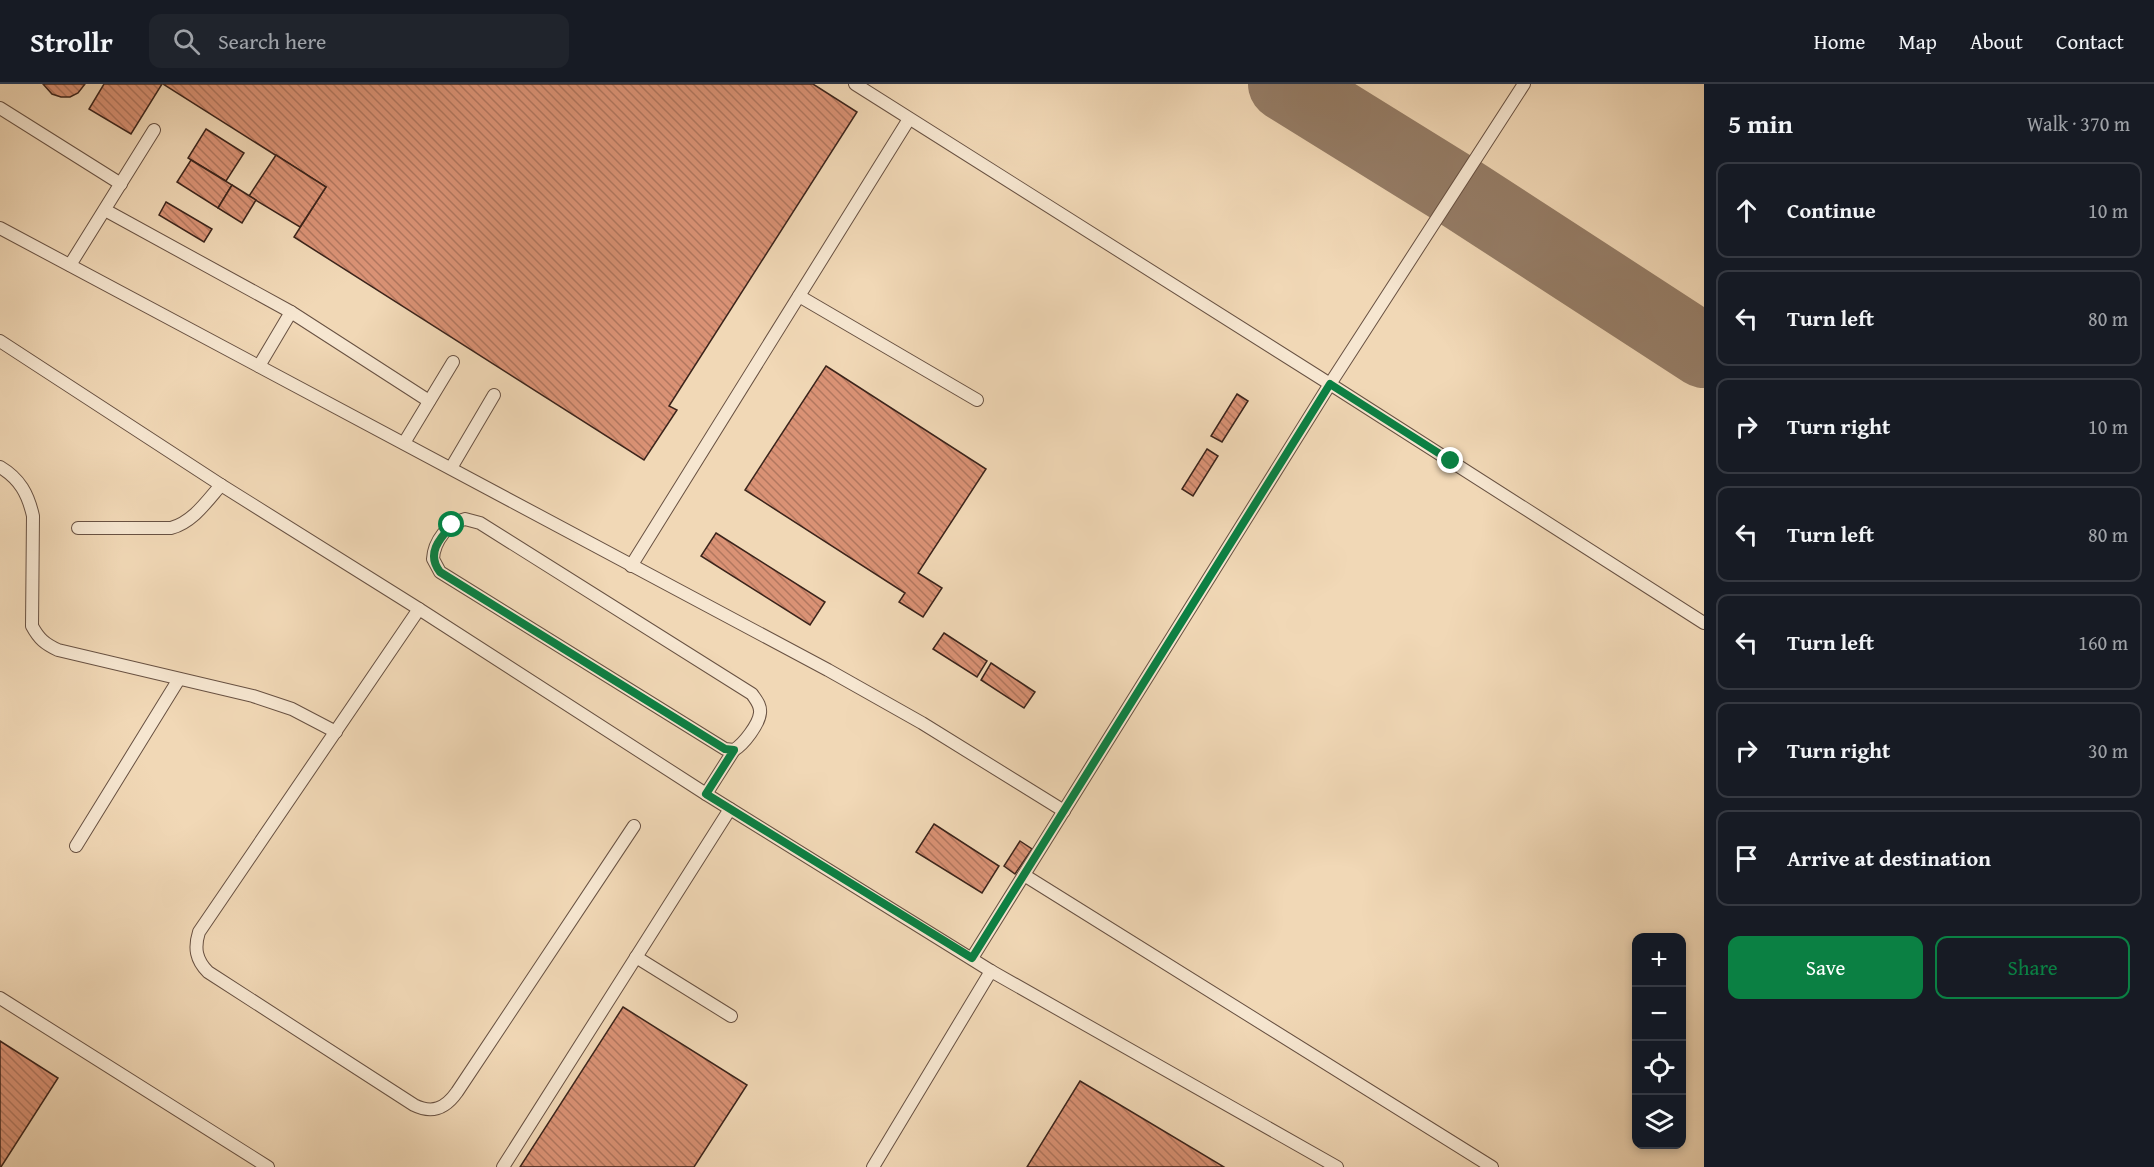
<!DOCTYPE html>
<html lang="en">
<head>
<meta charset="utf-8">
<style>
  body { margin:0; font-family:"Gentium Book Plus",serif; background:#20242c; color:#f1f3f6 }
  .controls { position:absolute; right:18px; bottom:18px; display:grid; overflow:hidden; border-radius:12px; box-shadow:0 3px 9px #0003 }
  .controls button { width:54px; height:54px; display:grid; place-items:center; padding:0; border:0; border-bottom:2px solid #363941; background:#171b24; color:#f1f3f6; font:30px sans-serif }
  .stop { position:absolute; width:18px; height:18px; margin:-14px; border:4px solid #0b8043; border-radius:50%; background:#fff }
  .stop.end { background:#0b8043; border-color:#fff; box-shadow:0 2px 6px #0008 }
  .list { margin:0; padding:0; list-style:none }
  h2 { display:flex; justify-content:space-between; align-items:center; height:78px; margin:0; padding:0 24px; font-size:26px }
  h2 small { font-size:20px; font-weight:400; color:#9ea1a6 }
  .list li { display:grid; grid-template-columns:39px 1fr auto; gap:18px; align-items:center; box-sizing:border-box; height:96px; margin:0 12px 12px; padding:0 12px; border:2px solid #363941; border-radius:12px }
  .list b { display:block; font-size:22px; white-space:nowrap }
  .list em { font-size:20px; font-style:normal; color:#9ea1a6 }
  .actions { display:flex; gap:12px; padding:18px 24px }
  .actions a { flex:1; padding:14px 0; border:2px solid #0b8043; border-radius:12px; text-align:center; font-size:21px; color:#0b8043 }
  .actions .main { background:#0b8043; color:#fff }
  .icon { flex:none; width:33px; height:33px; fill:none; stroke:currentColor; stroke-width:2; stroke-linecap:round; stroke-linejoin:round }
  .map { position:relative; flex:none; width:1704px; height:1083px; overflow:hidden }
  header { display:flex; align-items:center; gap:36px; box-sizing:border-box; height:84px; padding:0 30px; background:#171b24; border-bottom:2px solid #363941 }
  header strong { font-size:28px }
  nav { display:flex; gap:33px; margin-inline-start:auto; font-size:21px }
  .search { width:420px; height:54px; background:#20242c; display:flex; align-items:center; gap:15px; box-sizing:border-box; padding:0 21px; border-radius:12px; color:#9ea1a6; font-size:22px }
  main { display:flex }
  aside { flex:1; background:#171b24 }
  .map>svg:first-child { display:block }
</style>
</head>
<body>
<header>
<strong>Strollr</strong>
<div class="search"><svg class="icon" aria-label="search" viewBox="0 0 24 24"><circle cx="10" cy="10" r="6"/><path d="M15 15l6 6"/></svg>Search here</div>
<nav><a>Home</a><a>Map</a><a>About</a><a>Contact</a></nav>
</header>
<main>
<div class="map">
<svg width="1704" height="1083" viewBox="0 0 1704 1083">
  <defs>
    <pattern id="building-back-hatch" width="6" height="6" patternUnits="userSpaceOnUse" patternTransform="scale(1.5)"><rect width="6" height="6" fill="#da9275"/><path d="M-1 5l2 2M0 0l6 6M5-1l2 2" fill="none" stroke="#b2775f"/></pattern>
  </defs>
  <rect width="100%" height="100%" fill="#f1d8b6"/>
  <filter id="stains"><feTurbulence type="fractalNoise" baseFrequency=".00333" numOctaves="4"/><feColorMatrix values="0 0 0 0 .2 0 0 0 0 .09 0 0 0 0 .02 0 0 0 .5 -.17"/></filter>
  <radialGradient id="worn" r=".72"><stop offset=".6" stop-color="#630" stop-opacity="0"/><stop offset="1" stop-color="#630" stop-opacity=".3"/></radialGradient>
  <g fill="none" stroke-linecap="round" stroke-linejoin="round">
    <path stroke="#967e68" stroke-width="74" d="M1285 0 1456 106 1704 267"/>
  </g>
  <g fill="url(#building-back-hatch)" stroke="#3b241b" stroke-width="1.5">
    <path d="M43 0H85L78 9 70 13H61L52 10Z"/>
    <path d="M104 0H162L131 50 89 25Z"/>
    <path d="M163 0H813L857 28 669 322 677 326 644 376 294 153 326 103Z"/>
    <path d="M206 45 244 69 226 97 188 74Z"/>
    <path d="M276 71 326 103 300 143 249 112Z"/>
    <path d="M191 76 232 101 218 124 177 98Z"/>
    <path d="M232 101 256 116 242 139 218 124Z"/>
    <path d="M166 118 212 145 204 158 159 131Z"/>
    <path d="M826 282 986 385 918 489 942 504 923 533 899 518 905 509 745 406Z"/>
    <path d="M1237 310 1248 317 1222 358 1211 352Z"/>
    <path d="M1207 365 1218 372 1193 412 1182 405Z"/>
    <path d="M716 449 825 518 810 541 701 472Z"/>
    <path d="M944 549 987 577 977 593 933 565Z"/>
    <path d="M991 579 1035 608 1024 624 981 596Z"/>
    <path d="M934 740 999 782 982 809 916 768Z"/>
    <path d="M1020 757 1032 765 1015 790 1004 782Z"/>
    <path d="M623 923 747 1001 694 1083H520Z"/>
    <path d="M0 957 58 994 1 1083H0Z"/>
    <path d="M1080 997 1224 1083H1027Z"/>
  </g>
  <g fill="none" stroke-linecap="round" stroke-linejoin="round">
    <defs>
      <g id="lane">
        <path d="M855 0 1330 300 1704 539"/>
        <path d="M0 24 121 100"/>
        <path d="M105 126 291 228 429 317"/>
        <path d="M0 144 828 586 922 639 1064 727"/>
        <path d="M70 181 154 46"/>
        <path d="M799 212 977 316"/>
        <path d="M0 257 221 401 419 525 706 710 991 887 1337 1083"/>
        <path d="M259 282 291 228"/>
        <path d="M404 359 453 278"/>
        <path d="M0 383C20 395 28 410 33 432L32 542C39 555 45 560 58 566L253 612 292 625 336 648"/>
        <path d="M451 384 494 311"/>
        <path d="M465 435 480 439 752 610C756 616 761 621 760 629 759 640 744 660 734 666L725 665 440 488 433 475C434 457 448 439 465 435Z"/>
        <path d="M78 444H171C193 438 207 417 221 401"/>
        <path d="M631 482 909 35"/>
        <path d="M419 525 199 848C194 864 196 876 208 888L414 1021C432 1030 445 1025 457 1008L634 742"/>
        <path d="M706 710 734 666"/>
        <path d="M76 762 179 595"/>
        <path d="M1024 791 1492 1083"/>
        <path d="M636 873 731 932"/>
        <path d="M972 874 1330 300 1524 0"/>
        <path d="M0 914 268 1083"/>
        <path d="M503 1083 730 725"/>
        <path d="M873 1083 991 887"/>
      </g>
    </defs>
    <use href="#lane" stroke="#685142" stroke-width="14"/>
    <use href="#lane" stroke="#f6e6d0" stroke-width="12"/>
  </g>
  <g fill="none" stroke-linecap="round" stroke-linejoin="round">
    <path stroke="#0b8043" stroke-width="8" d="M452 441C439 455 426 470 440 488L725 665 734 666 706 710 972 874 1330 300 1451 377"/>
  </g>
  <rect width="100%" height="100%" filter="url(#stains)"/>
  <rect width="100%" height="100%" fill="url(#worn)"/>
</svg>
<div class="controls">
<button>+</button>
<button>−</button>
<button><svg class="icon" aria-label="locate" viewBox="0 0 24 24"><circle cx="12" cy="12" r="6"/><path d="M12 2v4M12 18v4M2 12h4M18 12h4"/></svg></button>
<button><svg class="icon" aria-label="layers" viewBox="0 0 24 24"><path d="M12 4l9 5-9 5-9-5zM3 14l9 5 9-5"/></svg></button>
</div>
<div class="stop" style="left:452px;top:441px"></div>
<div class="stop end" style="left:1451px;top:377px"></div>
</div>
<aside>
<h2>5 min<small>Walk · 370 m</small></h2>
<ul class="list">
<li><svg class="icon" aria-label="ahead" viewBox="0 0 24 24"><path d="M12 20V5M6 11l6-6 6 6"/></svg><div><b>Continue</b></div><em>10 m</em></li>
<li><svg class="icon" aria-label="left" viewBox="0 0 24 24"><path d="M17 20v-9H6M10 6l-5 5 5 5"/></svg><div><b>Turn left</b></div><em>80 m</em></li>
<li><svg class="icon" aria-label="right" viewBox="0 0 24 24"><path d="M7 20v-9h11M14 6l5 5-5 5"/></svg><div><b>Turn right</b></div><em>10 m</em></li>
<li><svg class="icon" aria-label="left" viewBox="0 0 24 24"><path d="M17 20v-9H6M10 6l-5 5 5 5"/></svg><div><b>Turn left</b></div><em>80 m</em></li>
<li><svg class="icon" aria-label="left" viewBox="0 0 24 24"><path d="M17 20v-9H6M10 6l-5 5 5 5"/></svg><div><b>Turn left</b></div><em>160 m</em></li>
<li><svg class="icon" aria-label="right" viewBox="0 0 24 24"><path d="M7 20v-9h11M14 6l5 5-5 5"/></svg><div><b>Turn right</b></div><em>30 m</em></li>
<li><svg class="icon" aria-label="arrive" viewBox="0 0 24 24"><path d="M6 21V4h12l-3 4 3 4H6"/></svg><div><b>Arrive at destination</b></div></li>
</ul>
<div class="actions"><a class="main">Save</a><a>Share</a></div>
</aside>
</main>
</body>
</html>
